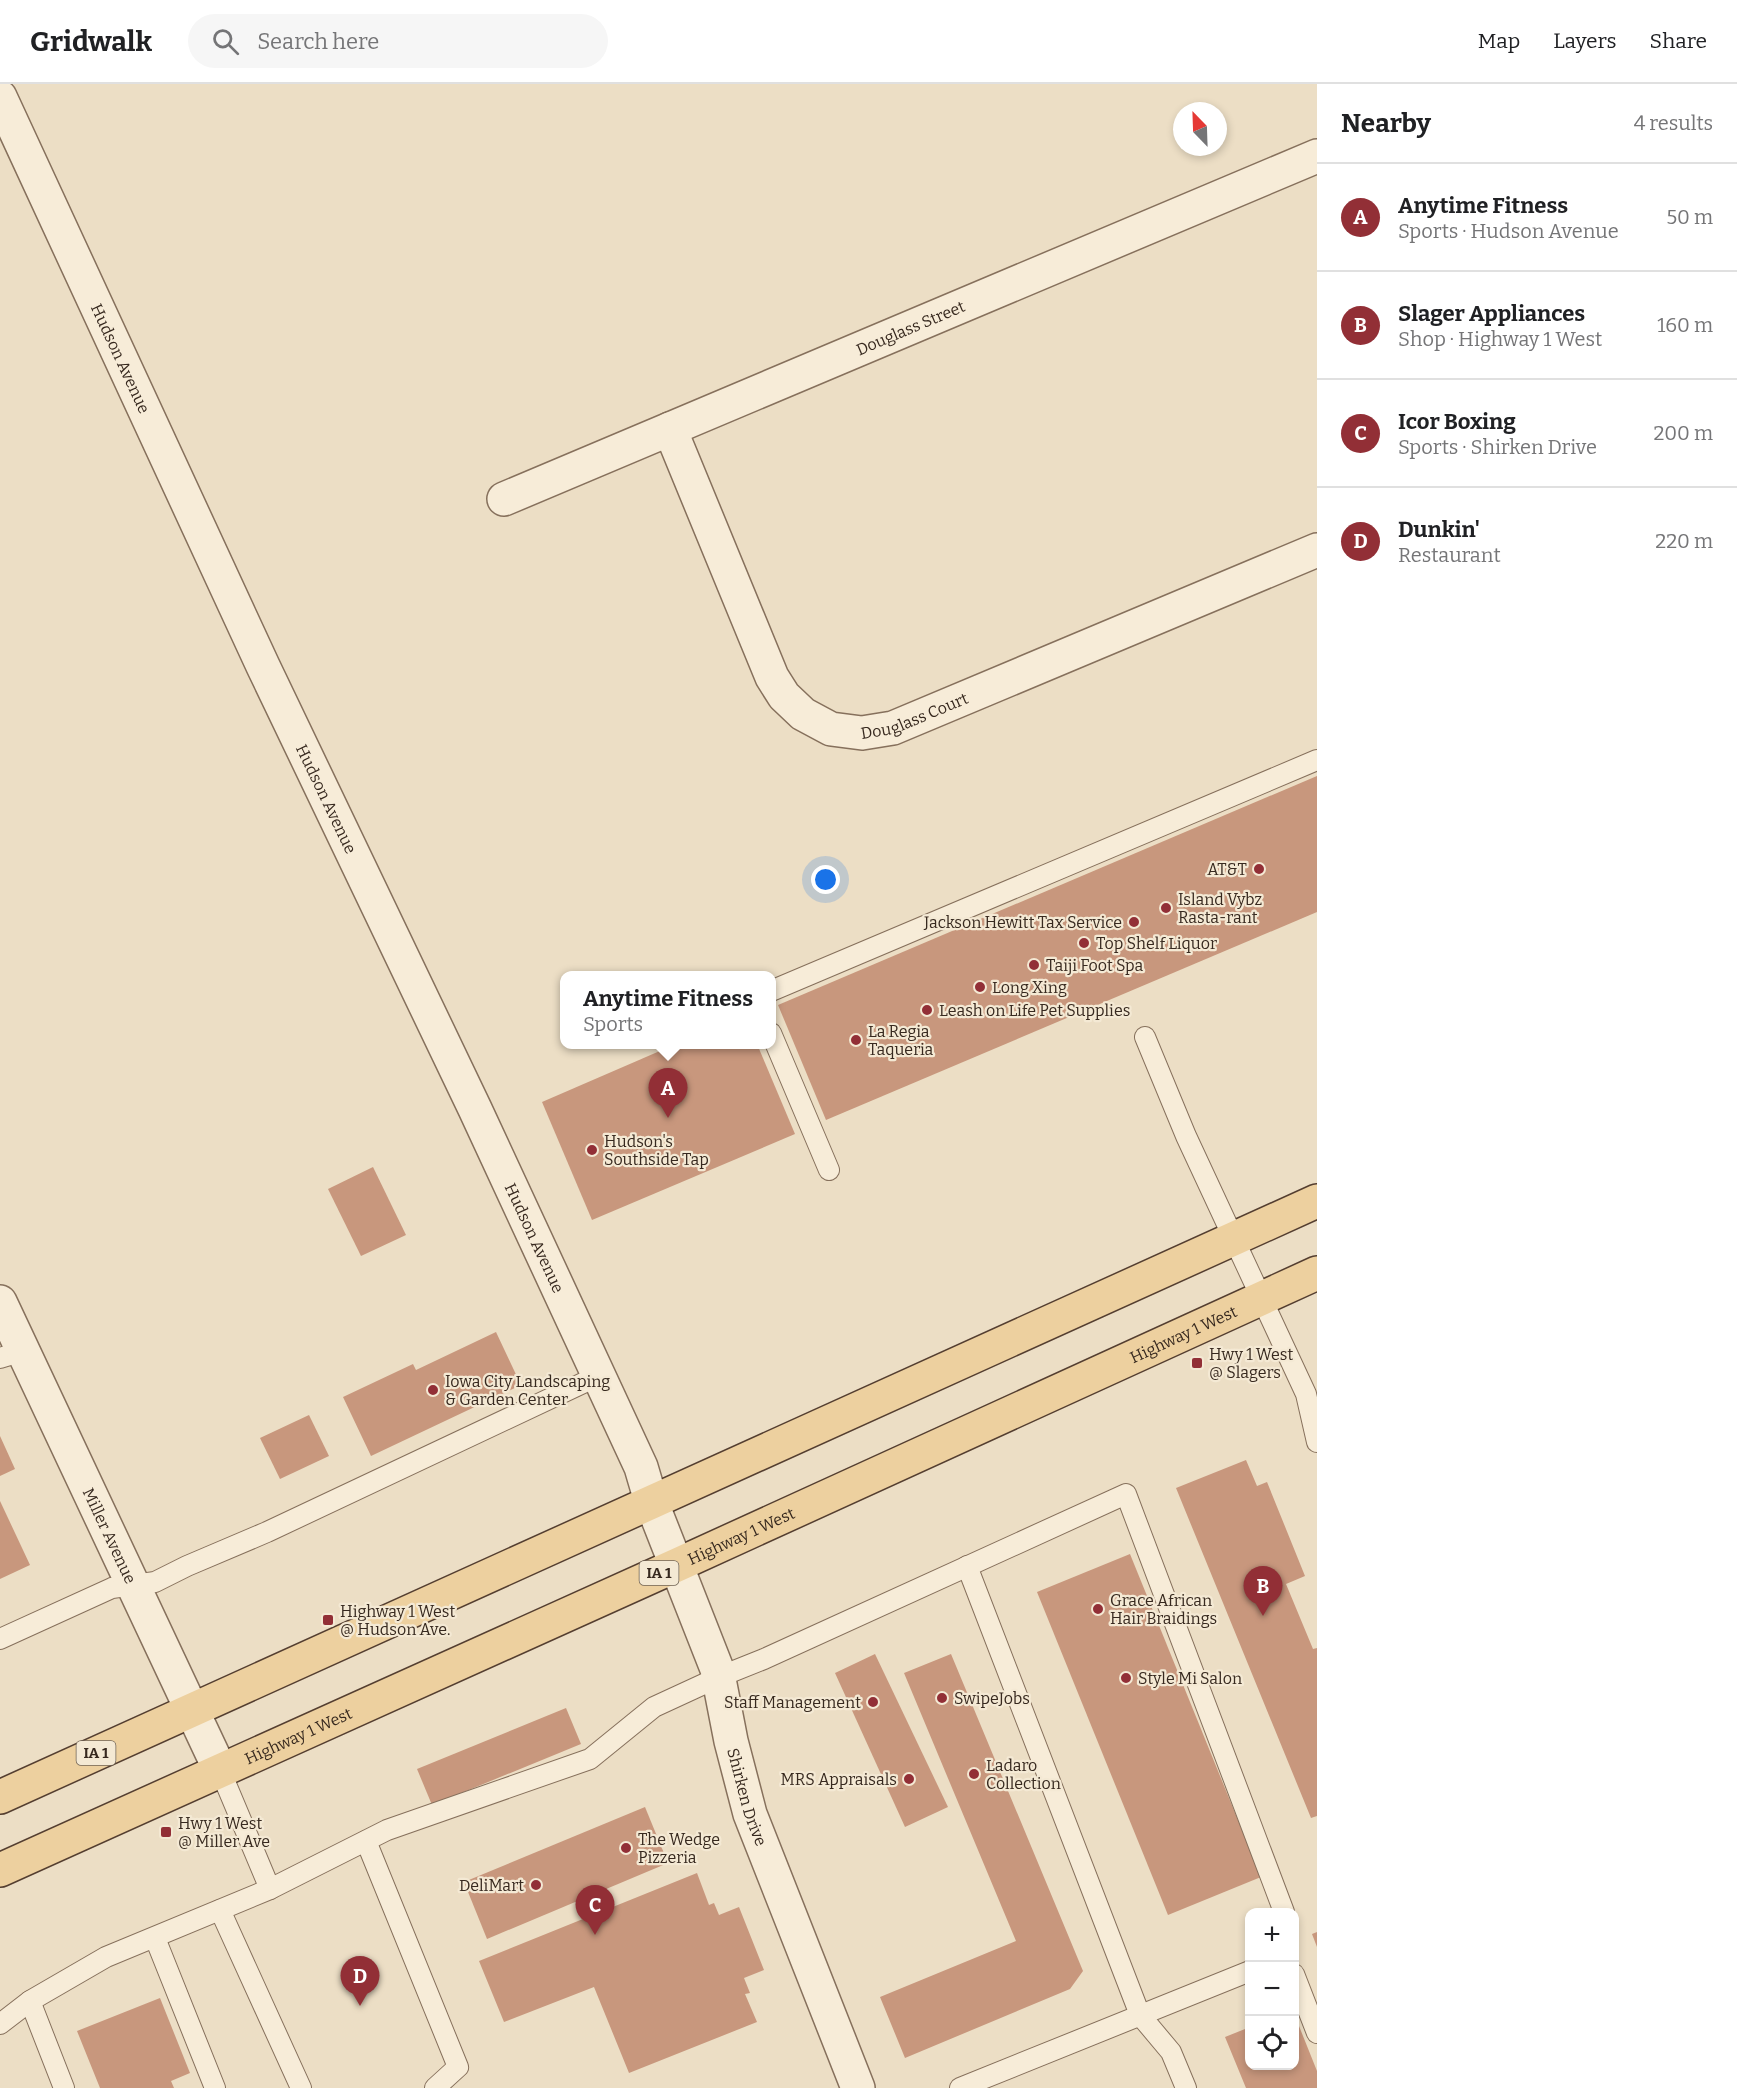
<!DOCTYPE html>
<html lang="en">
<head>
<meta charset="utf-8">
<style>
  body { margin:0; font-family:Bitter,serif; background:#f6f6f6; color:#202124 }
  .controls { position:absolute; right:18px; bottom:18px; display:grid; overflow:hidden; border-radius:12px; box-shadow:0 3px 9px #0003 }
  .controls button { width:54px; height:54px; display:grid; place-items:center; padding:0; border:0; border-bottom:2px solid #e0e0e0; background:#fff; color:#202124; font:30px sans-serif }
  .compass { position:absolute; left:1173px; top:18px; width:54px; height:54px; border-radius:50%; background:#fff; box-shadow:0 3px 9px #0003; rotate:337deg }
  .you { position:absolute; left:826px; top:796px; width:21px; height:21px; margin:-15px; border:4px solid #fff; border-radius:50%; background:#1a73e8; box-shadow:0 0 0 9px #1a73e833 }
  .badge { display:grid; place-items:center; width:39px; height:39px; border-radius:50%; background:#922f36; color:#fff; font-size:20px; font-weight:700 }
  .pin { position:absolute; translate:-50% -50px; filter:drop-shadow(0 2px 3px #0008) }
  .pin::after { content:''; position:absolute; top:32px; width:21px; height:18px; background:inherit; clip-path:polygon(0 0,100% 0,50% 100%) }
  .popup { position:absolute; left:560px; top:887px; width:216px; height:78px; box-sizing:border-box; display:grid; place-content:center; border-radius:12px; background:#fff; filter:drop-shadow(0 2px 4px #0005); font-size:20px; white-space:nowrap; color:#757577 }
  .popup b { font-size:22px; color:#202124 }
  .popup::after { content:''; position:absolute; left:50%; top:100%; margin-left:-12px; border:12px solid transparent; border-top-color:#fff }
  .list { margin:0; padding:0; list-style:none }
  h2 { display:flex; justify-content:space-between; align-items:center; height:78px; margin:0; padding:0 24px; font-size:26px }
  h2 small { font-size:20px; font-weight:400; color:#757577 }
  .list li { display:grid; grid-template-columns:39px 1fr auto; gap:18px; align-items:center; box-sizing:border-box; height:108px; padding:0 24px; border-top:2px solid #e0e0e0 }
  .list b { display:block; font-size:22px; white-space:nowrap }
  .list p { margin:0; font-size:20px; white-space:nowrap; color:#757577 }
  .list em { font-size:20px; font-style:normal; color:#757577 }
  .icon { flex:none; width:33px; height:33px; fill:none; stroke:currentColor; stroke-width:2; stroke-linecap:round; stroke-linejoin:round }
  .map { position:relative; flex:none; width:1317px; height:2004px; overflow:hidden }
  header { display:flex; align-items:center; gap:36px; box-sizing:border-box; height:84px; padding:0 30px; background:#fff; border-bottom:2px solid #e0e0e0 }
  header strong { font-size:28px }
  nav { display:flex; gap:33px; margin-inline-start:auto; font-size:21px }
  .search { width:420px; height:54px; background:#f6f6f6; display:flex; align-items:center; gap:15px; box-sizing:border-box; padding:0 21px; border-radius:33px; color:#757577; font-size:22px }
  main { display:flex }
  aside { flex:1; background:#fff }
  .map>svg:first-child { display:block }
</style>
</head>
<body>
<header>
<strong>Gridwalk</strong>
<div class="search"><svg class="icon" aria-label="search" viewBox="0 0 24 24"><circle cx="10" cy="10" r="6"/><path d="M15 15l6 6"/></svg>Search here</div>
<nav><a>Map</a><a>Layers</a><a>Share</a></nav>
</header>
<main>
<div class="map">
<svg width="1317" height="2004" viewBox="0 0 1317 2004">
  <rect width="100%" height="100%" fill="#ecdec5"/>
  <g fill="#c8977d">
    <path d="M1317 692V828L826 1036 778 921Z"/>
    <path d="M676 960H757L795 1050 592 1136 542 1018Z"/>
    <path d="M373 1083 406 1151 361 1172 328 1105Z"/>
    <path d="M496 1248 521 1301 371 1372 343 1313 413 1280 416 1286Z"/>
    <path d="M309 1331 329 1372 280 1395 260 1354Z"/>
    <path d="M0 1352 15 1385 0 1392Z"/>
    <path d="M1246 1376 1257 1402 1267 1398 1305 1492 1286 1500 1313 1565 1317 1564V1732L1311 1734 1176 1404Z"/>
    <path d="M0 1417 30 1481 0 1495Z"/>
    <path d="M1130 1470 1261 1793 1168 1831 1037 1508Z"/>
    <path d="M875 1570 948 1723 905 1743 835 1589Z"/>
    <path d="M951 1570 1083 1887 1070 1905 905 1974 880 1913 1016 1857 904 1589Z"/>
    <path d="M566 1624 581 1660 432 1721 417 1685Z"/>
    <path d="M645 1723 668 1779 487 1855 464 1798Z"/>
    <path d="M697 1789 709 1821 714 1819 719 1831 739 1823 764 1886 744 1894 750 1909 745 1910 757 1938 629 1989 594 1903 504 1938 479 1877Z"/>
    <path d="M1317 1848V1863L1312 1850Z"/>
    <path d="M160 1914 190 1989 171 1997 174 2004H100L77 1947Z"/>
    <path d="M1295 1932 1317 1987V2004H1246L1225 1953 1250 1943V1982H1294Z"/>
  </g>
  <g fill="none" stroke-linecap="round" stroke-linejoin="round">
    <defs>
      <g id="lane">
        <path d="M771 907 1317 676"/>
        <path d="M771 949 829 1086"/>
        <path d="M1145 953 1186 1052 1306 1310 1317 1358"/>
        <path d="M0 1274 23 1267"/>
        <path d="M967 1482 1140 1931 1171 1968 1186 2004"/>
        <path d="M0 1555 112 1504 155 1498 187 1482 267 1448 600 1291"/>
        <path d="M220 1686 270 1805"/>
        <path d="M366 1757 458 1983 435 2004"/>
        <path d="M220 1826 301 2004"/>
        <path d="M155 1854 215 2004"/>
        <path d="M1294 1890 1317 1949"/>
        <path d="M30 1917 64 2004"/>
        <path d="M0 1940 30 1917 106 1873 270 1805 387 1746 590 1675 654 1623 719 1593 764 1575 1126 1410 1284 1828"/>
        <path d="M960 2004 1250 1887"/>
      </g>
      <g id="street">
        <path id="s1" d="M0 13 263 582 475 1025 641 1383 651 1417 717 1585 731 1657 750 1730 858 2004"/>
        <path id="s2" d="M670 345 772 593 784 612 803 630 831 645 862 649 893 644 1317 466"/>
        <path id="s3" d="M504 415 1317 72"/>
        <path id="s4" d="M0 1218 220 1686"/>
      </g>
      <g id="primary">
        <path d="M0 1713 1317 1117"/>
        <path id="s5" d="M0 1786 677 1481 1317 1189"/>
      </g>
    </defs>
    <use href="#lane" stroke="#86705c" stroke-width="22"/>
    <use href="#street" stroke="#86705c" stroke-width="36"/>
    <use href="#primary" stroke="#543e30" stroke-width="36"/>
    <use href="#lane" stroke="#f7ecd8" stroke-width="20"/>
    <use href="#street" stroke="#f7ecd8" stroke-width="33"/>
    <use href="#primary" stroke="#edd09f" stroke-width="33"/>
  </g>
  <g fill="#922f36" stroke="#f4e9d4" stroke-width="2">
    <circle cx="1259" cy="785" r="6"/>
    <circle cx="1166" cy="824" r="6"/>
    <circle cx="1134" cy="838" r="6"/>
    <circle cx="1084" cy="859" r="6"/>
    <circle cx="1034" cy="881" r="6"/>
    <circle cx="980" cy="903" r="6"/>
    <circle cx="927" cy="926" r="6"/>
    <circle cx="856" cy="956" r="6"/>
    <circle cx="592" cy="1066" r="6"/>
    <rect x="1191" y="1273" width="12" height="12" rx="3"/>
    <circle cx="433" cy="1306" r="6"/>
    <circle cx="1098" cy="1525" r="6"/>
    <rect x="322" y="1530" width="12" height="12" rx="3"/>
    <circle cx="1126" cy="1594" r="6"/>
    <circle cx="942" cy="1614" r="6"/>
    <circle cx="873" cy="1618" r="6"/>
    <circle cx="974" cy="1690" r="6"/>
    <circle cx="909" cy="1695" r="6"/>
    <rect x="160" y="1742" width="12" height="12" rx="3"/>
    <circle cx="626" cy="1764" r="6"/>
    <circle cx="536" cy="1801" r="6"/>
  </g>
  <g text-anchor="middle" dominant-baseline="central" stroke-width="4.5" stroke-linejoin="round" paint-order="stroke">
    <g fill="#f4e9d4" stroke="#706355" stroke-width="1.5">
      <rect x="639.5" y="1477" width="39" height="24" rx="4.5"/>
      <rect x="76.5" y="1657" width="39" height="24" rx="4.5"/>
    </g>
    <g font-size="15" font-weight="bold" fill="#37291f">
      <text x="659" y="1489">IA 1</text>
      <text x="96" y="1669">IA 1</text>
    </g>
    <g font-size="16" fill="#37291f" stroke="#f4e9d4">
      <text stroke="none"><textPath href="#s3" startOffset="441">Douglass Street</textPath></text>
      <text stroke="none"><textPath href="#s1" startOffset="288">Hudson Avenue</textPath></text>
      <text stroke="none"><textPath href="#s2" startOffset="435">Douglass Court</textPath></text>
      <text stroke="none"><textPath href="#s1" startOffset="774">Hudson Avenue</textPath></text>
      <text stroke="none"><textPath href="#s1" startOffset="1260">Hudson Avenue</textPath></text>
      <text stroke="none"><textPath href="#s5" startOffset="1299">Highway 1 West</textPath></text>
      <text stroke="none"><textPath href="#s4" startOffset="258">Miller Avenue</textPath></text>
      <text stroke="none"><textPath href="#s5" startOffset="813">Highway 1 West</textPath></text>
      <text stroke="none"><textPath href="#s5" startOffset="327">Highway 1 West</textPath></text>
      <text stroke="none"><textPath href="#s1" startOffset="1860">Shirken Drive</textPath></text>
    </g>
    <g font-size="16" fill="#37291f" stroke="#f4e9d4" text-anchor="start">
      <text x="1247" y="785" text-anchor="end">AT&amp;T</text>
      <text x="1178" y="815">Island Vybz<tspan x="1178" dy="18">Rasta-rant</tspan></text>
      <text x="1122" y="838" text-anchor="end">Jackson Hewitt Tax Service</text>
      <text x="1096" y="859">Top Shelf Liquor</text>
      <text x="1046" y="881">Taiji Foot Spa</text>
      <text x="992" y="903">Long Xing</text>
      <text x="939" y="926">Leash on Life Pet Supplies</text>
      <text x="868" y="947">La Regia<tspan x="868" dy="18">Taqueria</tspan></text>
      <text x="604" y="1057">Hudson's<tspan x="604" dy="18">Southside Tap</tspan></text>
      <text x="1209" y="1270">Hwy 1 West<tspan x="1209" dy="18">@ Slagers</tspan></text>
      <text x="445" y="1297">Iowa City Landscaping<tspan x="445" dy="18">&amp; Garden Center</tspan></text>
      <text x="1110" y="1516">Grace African<tspan x="1110" dy="18">Hair Braidings</tspan></text>
      <text x="340" y="1527">Highway 1 West<tspan x="340" dy="18">@ Hudson Ave.</tspan></text>
      <text x="1138" y="1594">Style Mi Salon</text>
      <text x="954" y="1614">SwipeJobs</text>
      <text x="861" y="1618" text-anchor="end">Staff Management</text>
      <text x="986" y="1681">Ladaro<tspan x="986" dy="18">Collection</tspan></text>
      <text x="897" y="1695" text-anchor="end">MRS Appraisals</text>
      <text x="178" y="1739">Hwy 1 West<tspan x="178" dy="18">@ Miller Ave</tspan></text>
      <text x="638" y="1755">The Wedge<tspan x="638" dy="18">Pizzeria</tspan></text>
      <text x="524" y="1801" text-anchor="end">DeliMart</text>
    </g>
  </g>
</svg>
<div class="controls">
<button>+</button>
<button>−</button>
<button><svg class="icon" aria-label="locate" viewBox="0 0 24 24"><circle cx="12" cy="12" r="6"/><path d="M12 2v4M12 18v4M2 12h4M18 12h4"/></svg></button>
</div>
<svg class="compass" viewBox="-18 -18 36 36"><path d="M0-13l5 13h-10z" fill="#e53935"/><path d="M0 13l5-13h-10z" fill="#757577"/></svg>
<div class="you"></div>
<div class="pin badge" style="left:668px;top:1034px">A</div>
<div class="popup"><b>Anytime Fitness</b>Sports</div>
<div class="pin badge" style="left:1263px;top:1532px">B</div>
<div class="pin badge" style="left:595px;top:1851px">C</div>
<div class="pin badge" style="left:360px;top:1922px">D</div>
</div>
<aside>
<h2>Nearby<small>4 results</small></h2>
<ul class="list">
<li><span class="badge">A</span><div><b>Anytime Fitness</b><p>Sports · Hudson Avenue</p></div><em>50 m</em></li>
<li><span class="badge">B</span><div><b>Slager Appliances</b><p>Shop · Highway 1 West</p></div><em>160 m</em></li>
<li><span class="badge">C</span><div><b>Icor Boxing</b><p>Sports · Shirken Drive</p></div><em>200 m</em></li>
<li><span class="badge">D</span><div><b>Dunkin'</b><p>Restaurant</p></div><em>220 m</em></li>
</ul>
</aside>
</main>
</body>
</html>
